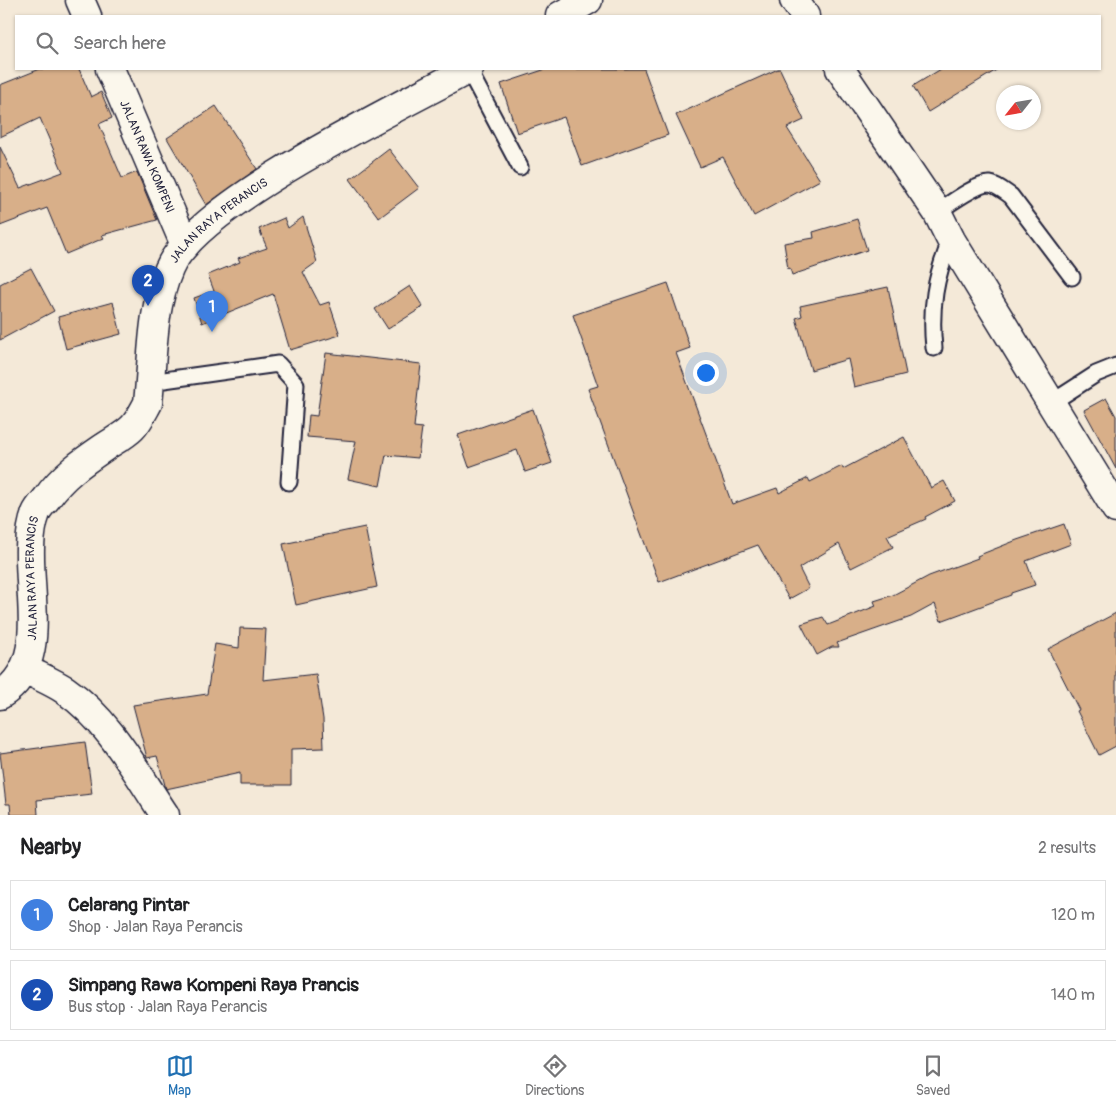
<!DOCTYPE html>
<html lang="en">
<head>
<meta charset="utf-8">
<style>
  body { margin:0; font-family:Pangolin,sans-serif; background:#f2f2f2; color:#202124 }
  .compass { position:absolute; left:996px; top:85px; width:45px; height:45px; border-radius:50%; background:#fff; box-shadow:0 1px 4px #0004; rotate:239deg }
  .you { position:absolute; left:705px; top:372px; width:18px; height:18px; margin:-12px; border:4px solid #fff; border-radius:50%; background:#1a73e8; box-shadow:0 0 0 8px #1a73e833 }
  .badge { display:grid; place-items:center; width:32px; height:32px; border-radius:50%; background:#1f6fb2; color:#fff; font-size:16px; font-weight:700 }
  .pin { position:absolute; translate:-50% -41px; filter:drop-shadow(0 1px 2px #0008) }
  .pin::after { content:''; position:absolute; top:26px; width:18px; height:15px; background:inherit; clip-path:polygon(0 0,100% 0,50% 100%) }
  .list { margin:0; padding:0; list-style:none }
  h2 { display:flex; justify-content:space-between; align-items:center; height:65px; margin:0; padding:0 20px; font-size:21px }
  h2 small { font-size:16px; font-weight:400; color:#757577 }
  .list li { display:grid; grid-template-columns:32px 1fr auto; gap:15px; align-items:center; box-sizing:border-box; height:70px; margin:0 10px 10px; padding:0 10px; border:1px solid #e0e0e0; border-radius:0px }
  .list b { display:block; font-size:19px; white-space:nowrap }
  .list p { margin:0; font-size:16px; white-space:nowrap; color:#757577 }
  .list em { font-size:16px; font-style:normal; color:#757577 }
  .icon { flex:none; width:28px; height:28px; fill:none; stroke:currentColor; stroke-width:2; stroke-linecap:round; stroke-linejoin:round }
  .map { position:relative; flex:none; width:1116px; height:815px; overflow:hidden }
  .search { position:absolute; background:#fff; box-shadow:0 1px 4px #0004; left:15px; right:15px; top:15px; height:55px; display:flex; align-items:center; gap:12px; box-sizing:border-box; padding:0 18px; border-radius:0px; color:#757577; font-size:19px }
  .sheet { height:225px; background:#fff }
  nav { display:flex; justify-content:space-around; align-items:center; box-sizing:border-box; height:70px; border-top:1px solid #e0e0e0; background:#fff; font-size:14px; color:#757577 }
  nav a { display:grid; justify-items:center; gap:2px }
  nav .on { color:#1f6fb2 }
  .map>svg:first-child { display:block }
</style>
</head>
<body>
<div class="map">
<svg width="1116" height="815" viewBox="0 0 1116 815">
  <rect width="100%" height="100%" fill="#f4e9d8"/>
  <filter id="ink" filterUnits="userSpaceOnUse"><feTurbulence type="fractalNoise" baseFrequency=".02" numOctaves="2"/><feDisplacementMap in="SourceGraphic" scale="10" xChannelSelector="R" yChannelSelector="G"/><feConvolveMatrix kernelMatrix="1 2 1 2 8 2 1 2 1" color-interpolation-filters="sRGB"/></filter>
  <g filter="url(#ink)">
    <g fill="#d8af89" stroke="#22223b">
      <path d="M40 69H79L91 97 101 92 112 118 99 124 122 178 137 172 157 220 102 235 104 238 66 254 47 208 0 226V147L20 188 63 172 40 118 0 137V85Z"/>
      <path d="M546 69H644L668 135 582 166 564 117 517 133 501 84Z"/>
      <path d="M778 69H780L804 120 787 128 820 180 754 216 723 157 700 167 676 115Z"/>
      <path d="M941 69H998L928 112 913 86Z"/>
      <path d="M216 106 257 169 206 205 167 138Z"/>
      <path d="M389 149 419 188 379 218 350 179Z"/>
      <path d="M303 217 317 262 303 272 320 305 329 302 340 335 290 350 273 294 202 323 194 298 214 291 208 275 240 262 238 258 267 248 259 229 284 218 288 228Z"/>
      <path d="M857 219 867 250 792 275 790 268 788 269 784 243 814 238 813 232Z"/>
      <path d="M31 268 54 311 0 340V284Z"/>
      <path d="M668 283 690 348 676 353 732 504 777 488 779 493 808 478 810 482 842 466 843 469 904 437 931 488 944 481 955 501 925 517 926 519 887 536 893 547 851 568 839 544 799 568 809 588 789 599 758 545 659 582 588 389 598 386 573 315Z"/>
      <path d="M410 286 423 307 388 329 375 309Z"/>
      <path d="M888 287 906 374 854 387 848 359 811 370 796 318 802 316 800 306Z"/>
      <path d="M113 302 121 334 66 349 58 317Z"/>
      <path d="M326 353 421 364 414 427 422 428 418 458 386 455 380 486 348 479 356 441 307 437 309 415 317 416Z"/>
      <path d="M1106 398 1116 416V469L1084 410Z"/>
      <path d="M533 409 552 463 525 472 517 450 469 467 458 435Z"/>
      <path d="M1064 524 1071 544 1026 561 1035 585 1011 593V595L941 621 935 604 911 617 837 643 839 647H832L817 655 801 624 823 617 828 625 876 606 874 601 893 595 929 576 978 558 977 556 1017 540Z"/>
      <path d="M365 527 377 587 296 605 283 544Z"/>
      <path d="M1116 613V746L1099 755 1077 711 1079 710 1048 649Z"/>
      <path d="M240 628 266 629 263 680 316 674 323 719 324 748 291 749V785H240V773L166 789 157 756 147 758 133 705 207 694 215 644 239 648Z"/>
      <path d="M85 742 92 794 37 800 38 815H11L10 804H6L0 753Z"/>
    </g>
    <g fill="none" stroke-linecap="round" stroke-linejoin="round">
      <defs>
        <g id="service">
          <path d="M468 69 520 167"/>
          <path d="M937 212C948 205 977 183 990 184 997 185 1005 192 1011 196L1072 277"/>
          <path d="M934 348C930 309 935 276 951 240"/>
          <path d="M150 382 278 364 296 384 289 482"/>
          <path d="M1051 403 1096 374 1116 366"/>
        </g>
        <g id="minor">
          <path d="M80 0 87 16"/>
          <path d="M794 0 805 16"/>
          <path id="s1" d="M110 69 185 245"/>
          <path d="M840 69 937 212 951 240 1116 509"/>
          <path d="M25 669C38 676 53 682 65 690 109 720 136 772 165 815"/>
        </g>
        <g id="tertiary">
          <path d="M560 16 588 0"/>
          <path id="s2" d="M0 695C60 659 15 567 36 513 38 508 43 503 47 498 63 475 84 461 106 446 115 440 125 435 132 428 139 421 143 412 148 403 153 359 151 310 169 269 196 203 402 106 469 69"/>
        </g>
      </defs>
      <use href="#service" stroke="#22223b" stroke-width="19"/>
      <use href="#minor" stroke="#22223b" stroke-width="31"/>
      <use href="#tertiary" stroke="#22223b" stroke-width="31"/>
      <use href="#service" stroke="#fbf7ec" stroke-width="15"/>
      <use href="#minor" stroke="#fbf7ec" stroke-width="28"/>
      <use href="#tertiary" stroke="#fbf7ec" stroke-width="28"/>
    </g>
  </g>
  <g text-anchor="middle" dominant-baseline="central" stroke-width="4.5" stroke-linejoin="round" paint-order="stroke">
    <g font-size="12" fill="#22223b" stroke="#fbf7ec">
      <text stroke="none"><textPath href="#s1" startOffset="95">JALAN RAWA KOMPENI</textPath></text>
      <text stroke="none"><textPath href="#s2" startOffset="560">JALAN RAYA PERANCIS</textPath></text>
      <text stroke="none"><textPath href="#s2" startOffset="128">JALAN RAYA PERANCIS</textPath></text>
    </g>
  </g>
</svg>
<svg class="compass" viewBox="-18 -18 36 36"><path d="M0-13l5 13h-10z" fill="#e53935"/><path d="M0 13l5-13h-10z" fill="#757577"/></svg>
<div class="you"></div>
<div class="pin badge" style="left:212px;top:332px;background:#3f7fe0">1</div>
<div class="pin badge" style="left:148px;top:306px;background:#1a4fb4">2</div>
<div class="search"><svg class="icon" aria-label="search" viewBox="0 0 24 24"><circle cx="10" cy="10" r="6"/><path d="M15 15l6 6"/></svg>Search here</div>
</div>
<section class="sheet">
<h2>Nearby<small>2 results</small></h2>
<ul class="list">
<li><span class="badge" style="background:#3f7fe0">1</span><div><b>Celarang Pintar</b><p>Shop · Jalan Raya Perancis</p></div><em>120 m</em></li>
<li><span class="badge" style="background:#1a4fb4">2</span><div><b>Simpang Rawa Kompeni Raya Prancis</b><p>Bus stop · Jalan Raya Perancis</p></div><em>140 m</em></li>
</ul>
</section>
<nav>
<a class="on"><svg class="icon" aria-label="map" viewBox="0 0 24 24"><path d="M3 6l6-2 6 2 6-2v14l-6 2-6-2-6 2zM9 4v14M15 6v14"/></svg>Map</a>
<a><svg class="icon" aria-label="directions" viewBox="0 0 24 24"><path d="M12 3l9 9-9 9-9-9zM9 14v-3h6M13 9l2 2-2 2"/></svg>Directions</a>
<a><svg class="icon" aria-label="saved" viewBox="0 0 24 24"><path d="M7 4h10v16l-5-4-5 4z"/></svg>Saved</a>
</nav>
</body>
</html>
